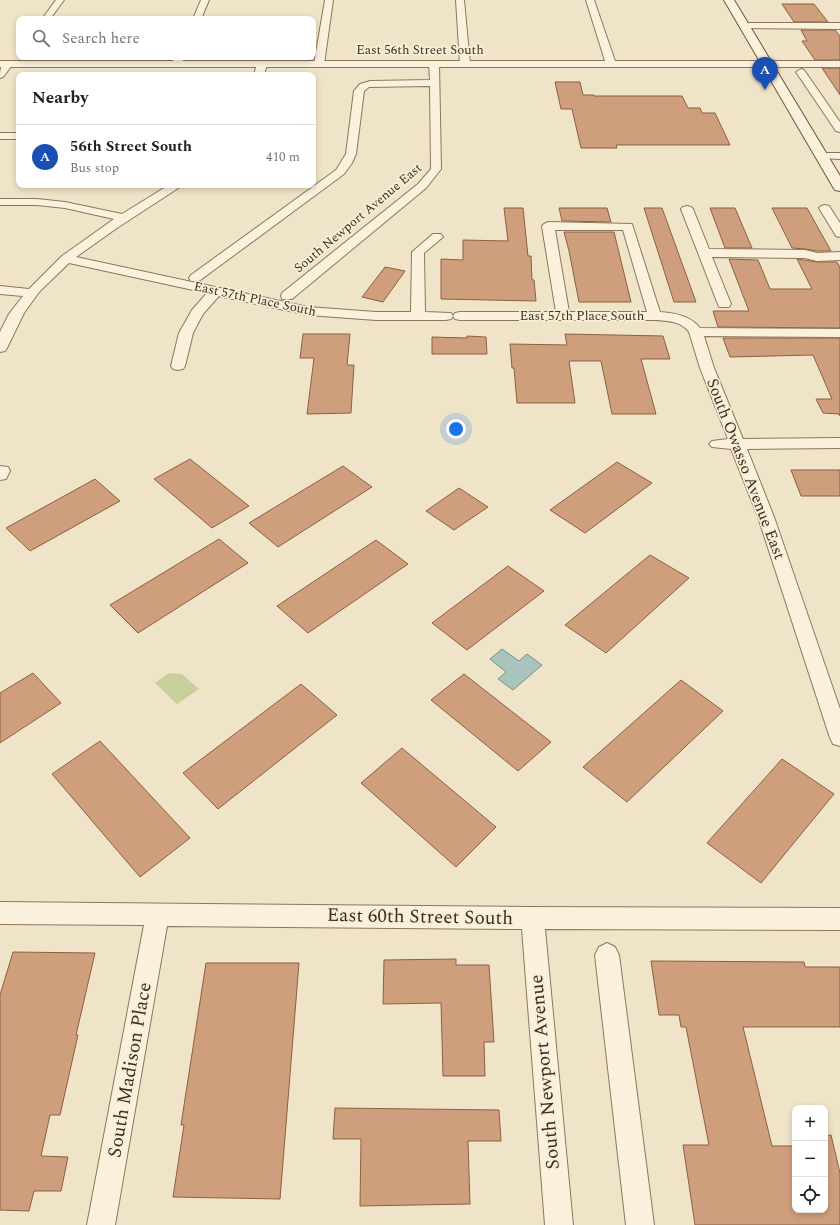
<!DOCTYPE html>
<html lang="en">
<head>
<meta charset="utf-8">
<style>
  body { margin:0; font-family:Spectral,serif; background:#f2f2f2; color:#222 }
  .controls { position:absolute; right:12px; bottom:12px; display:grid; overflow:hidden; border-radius:8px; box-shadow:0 2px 6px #0003 }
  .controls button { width:36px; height:36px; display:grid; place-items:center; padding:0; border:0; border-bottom:1px solid #e0e0e0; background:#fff; color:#222; font:20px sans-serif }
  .you { position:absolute; left:456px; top:429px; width:14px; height:14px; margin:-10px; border:3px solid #fff; border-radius:50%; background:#1a73e8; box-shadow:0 0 0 6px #1a73e833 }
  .badge { display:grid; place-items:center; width:26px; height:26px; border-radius:50%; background:#9e2a2b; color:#fff; font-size:13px; font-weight:700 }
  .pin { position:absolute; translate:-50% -33px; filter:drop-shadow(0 1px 2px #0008) }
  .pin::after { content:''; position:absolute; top:21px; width:14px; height:12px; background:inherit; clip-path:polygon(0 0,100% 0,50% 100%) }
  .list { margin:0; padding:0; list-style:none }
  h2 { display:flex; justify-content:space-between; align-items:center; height:52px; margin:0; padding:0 16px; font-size:17px }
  h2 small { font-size:13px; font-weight:400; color:#767676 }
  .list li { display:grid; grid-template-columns:26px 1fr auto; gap:12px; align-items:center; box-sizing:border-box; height:64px; padding:0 16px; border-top:1px solid #e0e0e0 }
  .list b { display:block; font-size:15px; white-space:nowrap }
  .list p { margin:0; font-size:13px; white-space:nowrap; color:#767676 }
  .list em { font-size:13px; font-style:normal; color:#767676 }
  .icon { flex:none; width:22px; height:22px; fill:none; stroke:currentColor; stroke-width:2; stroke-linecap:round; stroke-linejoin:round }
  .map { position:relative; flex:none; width:840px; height:1225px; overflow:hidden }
  .search { position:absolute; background:#fff; box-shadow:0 2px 6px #0003; left:16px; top:16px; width:300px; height:44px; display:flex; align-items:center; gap:10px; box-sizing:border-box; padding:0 14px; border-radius:8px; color:#767676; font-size:15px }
  .panel { position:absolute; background:#fff; box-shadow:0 2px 6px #0003; left:16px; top:72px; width:300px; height:116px; border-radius:8px }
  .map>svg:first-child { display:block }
</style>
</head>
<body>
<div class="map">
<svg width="840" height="1225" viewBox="0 0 840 1225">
  <rect width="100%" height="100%" fill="#f0e4c8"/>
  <path fill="#c9cf9b" d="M169 673 182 674 199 689 177 704 155 683Z"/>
  <path fill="#a9c4bc" stroke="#6f938a" d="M502 649 519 661 527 654 542 665 513 690 498 679 506 672 490 659Z"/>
  <g fill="#cf9f7d" stroke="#8d5f41">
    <path d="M782 4H814L828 22H794Z"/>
    <path d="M801 30H835L840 36V60H815L802 41H807Z"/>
    <path d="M822 68H840V95Z"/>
    <path d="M555 82H580L583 95H594V96H682L688 108H700L702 113H715L730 145H616L617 148H581L572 109H561Z"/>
    <path d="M504 208H523L528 256H531L532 280H534L536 301 441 299V259L463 260V240L508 241Z"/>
    <path d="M559 208H607L611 222 562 221Z"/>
    <path d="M644 208H662L696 302H674Z"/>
    <path d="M710 208H735L752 248H725Z"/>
    <path d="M772 208H807L831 251H817L805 249 792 248Z"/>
    <path d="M564 232H614L631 302H579L569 251Z"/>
    <path d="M729 259 758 260 770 289H812L797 259 817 262H837L840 267V328L718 327 713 311H749Z"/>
    <path d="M385 267 405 271 383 302 362 297Z"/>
    <path d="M303 334H350L347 365H354L351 413 307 414 314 358H300Z"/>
    <path d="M565 334 663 336 670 359H641L656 414H612L601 361H569L575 403H517L514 368H512L510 344 567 345Z"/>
    <path d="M467 336 486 337 487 354H432V337L467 338Z"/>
    <path d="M723 338H840V416L839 414 823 413 816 399H832L813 355 730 357Z"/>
    <path d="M190 459 249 506 212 528 154 479Z"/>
    <path d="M617 462 652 483 585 533 550 510Z"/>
    <path d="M343 466 372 487 278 547 249 523Z"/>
    <path d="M791 470H840V496H801Z"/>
    <path d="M95 479 120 501 30 551 6 528Z"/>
    <path d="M459 488 488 507 454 530 426 511Z"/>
    <path d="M219 539 248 563 138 633 110 605Z"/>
    <path d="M376 540 408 564 308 633 277 606Z"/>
    <path d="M650 555 689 578 606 653 565 625Z"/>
    <path d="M508 566 544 591 467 650 432 623Z"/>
    <path d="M33 673 61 703 0 743V693Z"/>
    <path d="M464 674 551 742 518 771 431 700Z"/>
    <path d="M681 680 723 711 627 802 583 767Z"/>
    <path d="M301 684 337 715 218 809 183 773Z"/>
    <path d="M100 741 190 838 140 877 52 774Z"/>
    <path d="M402 748 496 827 456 867 361 783Z"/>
    <path d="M782 759 834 794 761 883 707 843Z"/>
    <path d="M13 952 95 953 76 1035H78L60 1115H50L41 1156 68 1157 61 1191H34L29 1211 0 1210V995Z"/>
    <path d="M456 959V965H489L494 1042H484L485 1076H443L441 1003 383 1004 384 960Z"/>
    <path d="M651 961 804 962 805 967H840V1027H743L772 1146H795V1210H825V1136L831 1135 840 1173V1225H695L683 1145H709L686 1027H681L679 1015H659Z"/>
    <path d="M206 963H299L280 1199 173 1197 184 1125H181Z"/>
    <path d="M335 1108 499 1110 501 1141H468L470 1204 360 1206 361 1139H333Z"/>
  </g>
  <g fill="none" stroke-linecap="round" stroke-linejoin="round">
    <defs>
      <g id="minor">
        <path d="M56 0H64L50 19H42Z"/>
        <path d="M201 0H209L201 19H193Z"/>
        <path d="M325 0H333L324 64 319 67 314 64Z"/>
        <path d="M456 0H464L470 64 465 67 460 64Z"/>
        <path d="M586 0H594L616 64 614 66H608L606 64Z"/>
        <path d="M746 23H840V29L743 28 742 26Z"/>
        <path d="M175 57H185L180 66H174L172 64Z"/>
        <path d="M8 61 13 64 3 77 0 78C0 71 0 63 8 61Z"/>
        <path d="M262 61 267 64 264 75H254L257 64Z"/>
        <path d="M434 61 439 64 441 169 426 188 292 299H282L281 296 282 293 418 184 431 169 430 86 369 87 364 91 356 154 352 163 344 174 199 281H191L189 278 191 275 336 170 346 154 354 91 360 84 370 81 430 80 429 64Z"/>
        <path d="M801 69 804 70 840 122V132L836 131 796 72Z"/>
        <rect x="0" y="133" width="19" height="6"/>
        <path d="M821 153H840V159L817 158 816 156 817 154Z"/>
        <path d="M169 185H183L117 228 76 257 308 307 376 312H411L412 252 433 234H441L443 237 424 253 425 312 451 313 453 316 451 319 446 320H376L308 315 219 296 203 314 193 333 185 366 183 369 178 370 173 369 171 366 179 333 192 310 207 293 69 263 39 292 24 313 7 348 5 351 0 352V332L9 314 23 296 0 294V286L29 289 62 256 114 219 65 208 37 205H0V199H37L65 202 122 214Z"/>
        <path d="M825 205 829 206 840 223V237L836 236 819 208 821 206Z"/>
        <path d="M687 206 691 207 693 209 709 249 805 250 817 253 840 252V260L817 261 805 258 712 257 731 304 729 307H719L681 209 683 207Z"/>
        <path d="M548 222 632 224 660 312C675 313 691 316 700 328L840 329V337L704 336 714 368 743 439 840 438V448L747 449 774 517 840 709V746L833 744 830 738 758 517 731 449 712 447 709 444 712 441 728 439 700 368 689 332C681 321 668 321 655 320H460L455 319 453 316 455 313 460 312H556L542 226 544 224ZM555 230H623L647 312H569Z"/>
        <path d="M0 466 8 467 10 471 6 479 0 480Z"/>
        <path d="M0 902 525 907 840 908V930L545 929 573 1225H545L522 929 167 926 115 1225H87L144 925 0 924Z"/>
        <path d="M607 943 615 947 619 955 654 1225H626L595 955 599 947Z"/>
      </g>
      <rect id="tertiary" x="0" y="61" width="840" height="6"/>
      <path id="secondary" d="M724 0H734L840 176V191L835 190 833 187Z"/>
    </defs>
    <use href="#minor" stroke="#8d765c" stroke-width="2"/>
    <use href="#tertiary" stroke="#8d765c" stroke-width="2"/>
    <use href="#secondary" stroke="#6f573f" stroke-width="2"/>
    <use href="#minor" fill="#faf1dc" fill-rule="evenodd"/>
    <use href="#tertiary" fill="#faf1dc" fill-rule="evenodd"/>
    <use href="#secondary" fill="#faf1dc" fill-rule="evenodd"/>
  </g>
  <g text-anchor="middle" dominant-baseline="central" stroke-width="3.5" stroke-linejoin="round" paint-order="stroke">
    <g font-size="13" fill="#3d2e20" stroke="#f7eed8">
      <text x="420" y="50">East 56th Street South</text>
      <text transform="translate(358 218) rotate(-40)">South Newport Avenue East</text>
      <text transform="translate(255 299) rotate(12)">East 57th Place South</text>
      <text x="582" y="316">East 57th Place South</text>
    </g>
    <g font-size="16" fill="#3d2e20" stroke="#f7eed8">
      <text transform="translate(746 469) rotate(69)">South Owasso Avenue East</text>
    </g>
    <g font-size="19" fill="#3d2e20" stroke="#f7eed8">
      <text transform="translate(420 917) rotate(1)">East 60th Street South</text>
      <text transform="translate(130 1070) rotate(-80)">South Madison Place</text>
      <text transform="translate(545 1072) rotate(-95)">South Newport Avenue</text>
    </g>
  </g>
</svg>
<div class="controls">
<button>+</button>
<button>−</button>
<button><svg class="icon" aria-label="locate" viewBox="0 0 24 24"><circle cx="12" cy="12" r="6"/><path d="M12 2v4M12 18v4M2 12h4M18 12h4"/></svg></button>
</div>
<div class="you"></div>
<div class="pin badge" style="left:765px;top:90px;background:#1a4fb4">A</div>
<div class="search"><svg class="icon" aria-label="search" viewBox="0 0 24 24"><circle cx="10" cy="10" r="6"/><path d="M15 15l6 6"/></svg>Search here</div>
<section class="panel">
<h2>Nearby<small></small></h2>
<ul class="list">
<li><span class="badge" style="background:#1a4fb4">A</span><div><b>56th Street South</b><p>Bus stop</p></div><em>410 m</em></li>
</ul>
</section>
</div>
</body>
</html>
